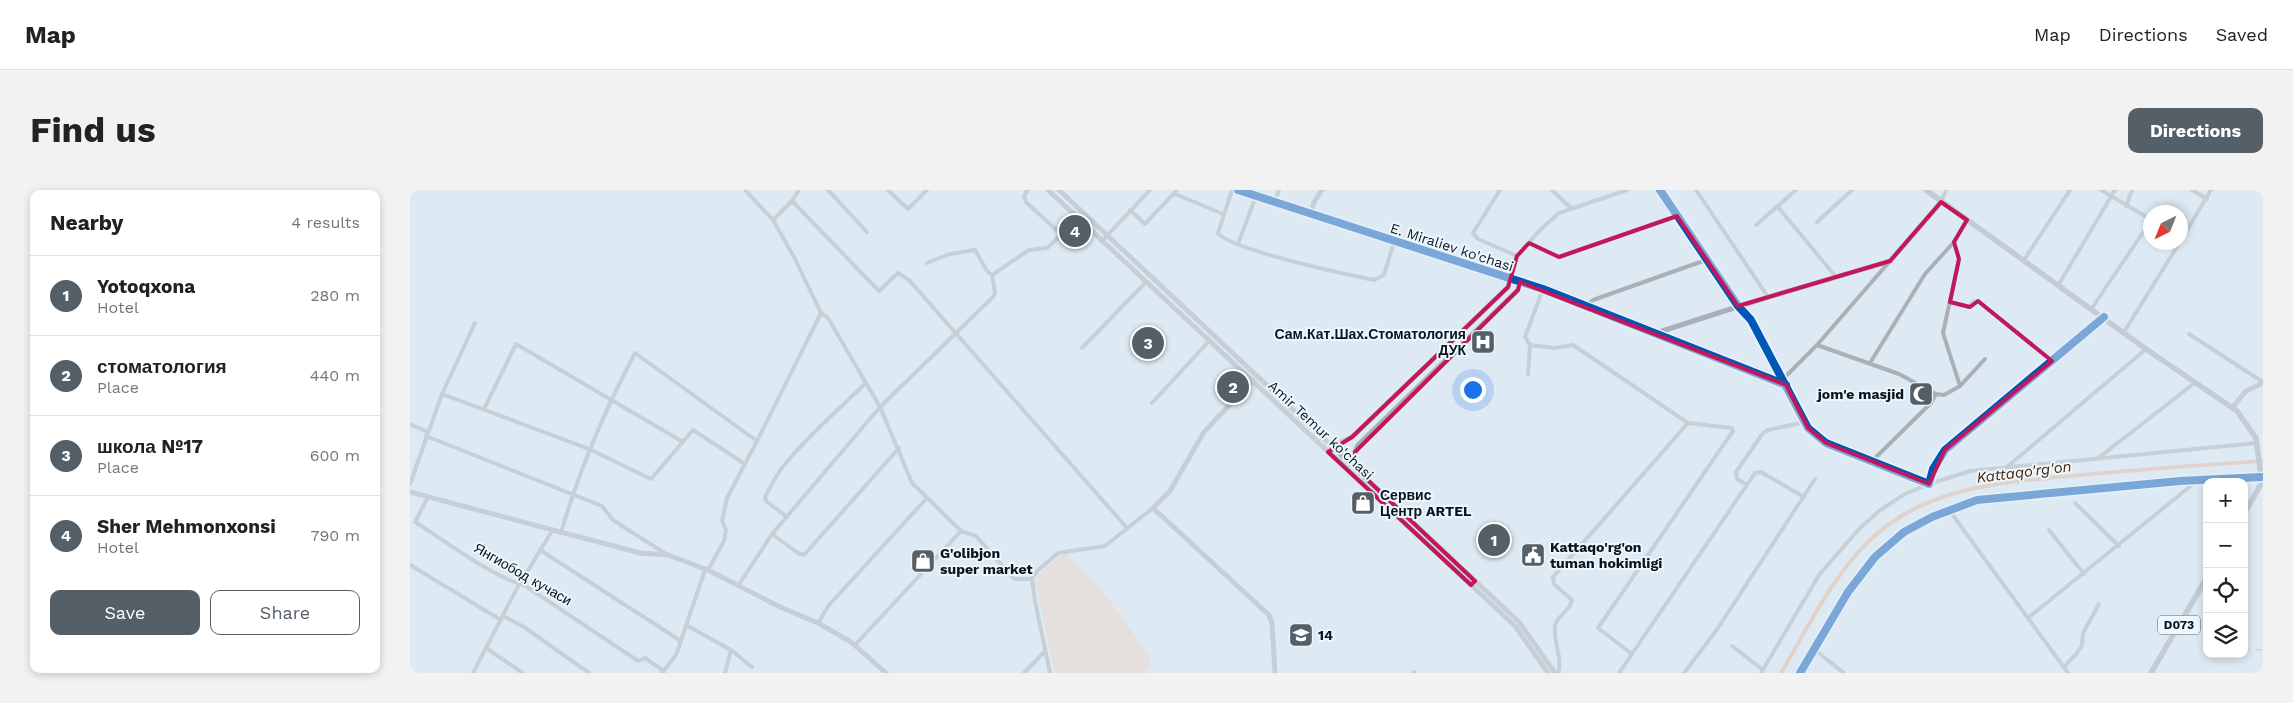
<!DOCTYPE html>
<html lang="en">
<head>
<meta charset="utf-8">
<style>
  body { margin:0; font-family:"Work Sans",sans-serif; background:#f2f2f2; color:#222 }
  .controls { position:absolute; right:15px; bottom:15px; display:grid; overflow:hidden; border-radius:10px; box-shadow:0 2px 8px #0003 }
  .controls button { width:45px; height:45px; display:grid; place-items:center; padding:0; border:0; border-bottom:1px solid #e0e0e0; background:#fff; color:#222; font:25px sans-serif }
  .compass { position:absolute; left:1733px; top:15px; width:45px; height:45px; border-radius:50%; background:#fff; box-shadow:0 2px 8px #0003; rotate:223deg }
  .you { position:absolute; left:1062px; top:199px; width:18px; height:18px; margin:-12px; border:4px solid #fff; border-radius:50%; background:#1a73e8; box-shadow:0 0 0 8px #1a73e833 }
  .badge { display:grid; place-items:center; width:32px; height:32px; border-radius:50%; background:#555f67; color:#fff; font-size:16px; font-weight:700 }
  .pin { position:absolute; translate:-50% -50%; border:2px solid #fff; box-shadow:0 1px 5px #0006 }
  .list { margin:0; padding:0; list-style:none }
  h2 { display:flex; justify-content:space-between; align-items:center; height:65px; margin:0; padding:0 20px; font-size:21px }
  h2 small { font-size:16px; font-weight:400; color:#767676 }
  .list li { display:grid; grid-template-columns:32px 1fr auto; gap:15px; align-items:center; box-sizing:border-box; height:80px; padding:0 20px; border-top:1px solid #e0e0e0 }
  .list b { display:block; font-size:19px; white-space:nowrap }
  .list p { margin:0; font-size:16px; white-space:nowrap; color:#767676 }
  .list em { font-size:16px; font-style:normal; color:#767676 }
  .actions { display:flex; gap:10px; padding:15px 20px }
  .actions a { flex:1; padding:11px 0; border:1px solid #555f67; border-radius:10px; text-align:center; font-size:18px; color:#555f67 }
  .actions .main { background:#555f67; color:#fff }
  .icon { flex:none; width:28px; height:28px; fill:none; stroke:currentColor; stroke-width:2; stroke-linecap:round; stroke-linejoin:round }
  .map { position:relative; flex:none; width:1853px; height:483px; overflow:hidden; border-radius:10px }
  header { display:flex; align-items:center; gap:30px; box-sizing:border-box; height:70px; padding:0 25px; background:#fff; border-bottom:1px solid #e0e0e0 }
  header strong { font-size:24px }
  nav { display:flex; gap:28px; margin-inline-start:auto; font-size:18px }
  .intro { display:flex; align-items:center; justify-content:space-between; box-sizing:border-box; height:120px; padding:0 30px }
  h1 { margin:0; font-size:35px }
  .button { padding:12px 22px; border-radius:10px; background:#555f67; color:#fff; font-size:18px; font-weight:700 }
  main { display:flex; gap:30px; padding:0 30px }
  aside { flex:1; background:#fff; border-radius:10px; box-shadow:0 2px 8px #0003 }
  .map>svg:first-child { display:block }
</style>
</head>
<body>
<header>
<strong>Map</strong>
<nav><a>Map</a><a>Directions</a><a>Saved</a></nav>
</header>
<div class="intro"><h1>Find us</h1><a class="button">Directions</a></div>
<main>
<aside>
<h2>Nearby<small>4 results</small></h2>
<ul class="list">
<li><span class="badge">1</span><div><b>Yotoqxona</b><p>Hotel</p></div><em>280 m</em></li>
<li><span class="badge">2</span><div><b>стоматология</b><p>Place</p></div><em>440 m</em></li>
<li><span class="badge">3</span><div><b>школа №17</b><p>Place</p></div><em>600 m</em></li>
<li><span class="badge">4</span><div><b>Sher Mehmonxonsi</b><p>Hotel</p></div><em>790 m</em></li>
</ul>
<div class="actions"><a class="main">Save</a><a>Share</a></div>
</aside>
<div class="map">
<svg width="1853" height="483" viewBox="0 0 1853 483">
  <rect width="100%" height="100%" fill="#deeaf3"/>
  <path fill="#eed6c5" d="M655 363 692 400 737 462 741 472 735 483H645L625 391 629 384 651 365Z"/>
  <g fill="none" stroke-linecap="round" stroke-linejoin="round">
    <path stroke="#dfb89b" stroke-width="4" d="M1371 483C1398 438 1421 388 1459 351 1516 295 1597 292 1672 285 1732 279 1793 275 1853 271"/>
    <g stroke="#aab0b5" stroke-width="4">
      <path d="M335 0 363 30 384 67 411 123 418 128 470 217 502 293 551 341 566 346 604 389H622"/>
      <path d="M418 0 457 42"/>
      <path d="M478 0 498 19 517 0"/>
      <path d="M617 0 614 7 616 12 652 45"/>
      <path d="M822 0 808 43C823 61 936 84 964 90L974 85 984 52"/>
      <path d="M1090 0 1063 43 1068 49 1107 66"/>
      <path d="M1142 0 1162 19"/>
      <path d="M1250 0 1328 116 1341 130 1398 238 1416 253 1519 294 1523 279 1535 260 1694 127"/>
      <path d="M1286 0 1358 107"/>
      <path d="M1691 0 1740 29"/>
      <path d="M1782 0 1797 9"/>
      <path d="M765 4 813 24"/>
      <path d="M382 11 469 101 488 83 499 90 717 338"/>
      <path d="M864 12 869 0"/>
      <path d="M1531 12 1536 0"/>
      <path d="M1716 16 1722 0"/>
      <path d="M1368 17 1426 87"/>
      <path d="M720 20 735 34 767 0"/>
      <path d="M1747 22 1748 21"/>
      <path d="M363 30 382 11 389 0"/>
      <path d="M1407 32 1442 0"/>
      <path d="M1346 35 1386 0"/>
      <path d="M692 51 740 0"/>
      <path d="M1770 52 1801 0"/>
      <path d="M1119 53 1149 67 1267 26"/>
      <path d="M828 54 846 6"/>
      <path d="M1614 70 1660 0"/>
      <path d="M517 73 540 64 565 60 577 81 582 85"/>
      <path d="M1100 89 1107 66 1130 40 1149 23 1217 0"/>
      <path d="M1649 94 1705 0"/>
      <path d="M1540 112 1559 117 1563 112 1568 111 1642 171"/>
      <path d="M1177 115 1183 110 1296 70"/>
      <path d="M1682 118 1740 32"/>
      <path d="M1714 142 1770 52"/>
      <path d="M1246 143 1376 195"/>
      <path d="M1779 144 1853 192"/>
      <path d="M1120 155 1144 158 1163 155 1278 233 1322 238 1323 241 1188 438 1222 464"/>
      <path d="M1407 155 1489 184 1526 204 1534 205 1550 196 1575 169"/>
      <path d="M672 158 736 92"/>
      <path d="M1460 173 1515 84 1544 52"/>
      <path d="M1118 184 1120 155 1115 147 1133 99"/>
      <path d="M1373 189 1407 155 1480 71"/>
      <path d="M1550 196 1533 143 1549 69 1544 52 1557 30"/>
      <path d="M32 204 179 259 241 289 283 240 335 274"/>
      <path d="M742 213 799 151"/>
      <path d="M74 219 106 154 273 252"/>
      <path d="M0 234 18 242"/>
      <path d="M16 246 192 316 203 330 256 364"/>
      <path d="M347 251 411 123"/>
      <path d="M1687 269 1786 192"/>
      <path d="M1462 271 1521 213 1526 204"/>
      <path d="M1597 277 1736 159"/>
      <path d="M0 294 32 204 65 133"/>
      <path d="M1336 294 1327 289 1326 282 1353 243 1358 240 1395 232"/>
      <path d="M18 307 5 332C34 350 84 388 114 395L228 471 235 468 254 481"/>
      <path d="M1665 313 1709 356"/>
      <path d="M1539 320 1658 483"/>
      <path d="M377 327 356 311 355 307C361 296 367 283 376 273 400 244 429 219 456 193"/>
      <path d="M1639 340 1674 384"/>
      <path d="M151 343C169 280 194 222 225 163L347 251 317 308 312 331 316 340 314 351 298 380"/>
      <path d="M362 344 388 363 394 365 489 258"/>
      <path d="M130 360 271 451"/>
      <path d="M0 375 91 430"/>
      <path d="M328 396 362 344 470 217 583 107 585 103 582 85 619 60 637 58 669 29"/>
      <path d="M93 426 114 437 179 483"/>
      <path d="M1618 428 1788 290"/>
      <path d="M408 433 419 415 517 308"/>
      <path d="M276 435 321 460 315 483"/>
      <path d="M445 455 551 341"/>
      <path d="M1322 456 1353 480"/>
      <path d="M76 458 113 483"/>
      <path d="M321 460 342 477"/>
      <path d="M1405 460 1434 483"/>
      <path d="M1654 477 1667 463 1672 455 1673 443 1689 414"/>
      <path d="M63 483 106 400 142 341"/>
      <path d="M252 483 266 465 295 380"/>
      <path d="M614 483 635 461"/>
      <path d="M640 483 625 411 622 389 627 381 648 363 695 356 743 318"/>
      <path d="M1003 483 1004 482"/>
      <path d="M1148 483C1153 469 1143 451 1145 436 1147 425 1160 422 1162 410L1144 394 1143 387 1278 233"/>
      <path d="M1209 483 1345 283 1351 282 1394 307"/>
      <path d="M1274 483 1306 441 1405 289"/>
      <path d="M1351 483 1409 385 1450 338 1469 321 1495 304 1519 294 1560 281 1847 253"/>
      <path d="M1390 483 1438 402 1465 367 1494 342 1522 327 1567 310 1770 291 1851 287"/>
    </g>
    <g stroke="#a8afb6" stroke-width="5">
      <path d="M638 0 1105 436 1138 483"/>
      <path d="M649 0 1109 432 1145 483"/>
      <path d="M828 0 1133 99 1246 143 1358 107 1480 71 1531 12"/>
      <path d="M901 24 904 12 912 0"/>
      <path d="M843 190 794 242 760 301 743 318 859 425 862 433 865 483"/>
      <path d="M1823 217 1836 201 1853 193"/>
      <path d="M921 259 928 253 942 247 1098 97 1100 89"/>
      <path d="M946 278 945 262 948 255 1108 100 1110 92"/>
      <path d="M0 302 230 363 258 365 298 380 370 417 408 433 441 452 476 483"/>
    </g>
    <g stroke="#a2a9af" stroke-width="5.5">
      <path d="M1516 0 1736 159 1827 221 1846 248 1851 287V294L1834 324"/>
      <path d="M1741 483 1797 387"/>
    </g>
    <path stroke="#a3abb2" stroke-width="1" stroke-dasharray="6 6" stroke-linecap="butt" d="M1834 459 1853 460"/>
    <defs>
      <g id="cycleway">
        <path d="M828 0 1133 99 1376 195"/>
        <path d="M1250 0 1328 116 1341 130 1398 238 1416 253 1519 294 1523 279 1535 260 1694 127"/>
        <path d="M1390 483 1438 402 1465 367 1494 342 1522 327 1567 310 1770 291 1851 287"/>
      </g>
    </defs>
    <use href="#cycleway" stroke="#ecf7ff" stroke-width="11"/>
    <use href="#cycleway" stroke="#0057b8" stroke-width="8"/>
  </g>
  <path d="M0 0H1853V483H0ZM1531 12 1557 30 1544 52 1549 69 1540 112 1560 117 1568 111 1642 171 1535 260 1519 294 1416 253 1398 238 1376 195 1110 92 1108 100 945 262 946 279 1065 391 1061 395 918 262 942 247 1098 97 1107 66 1119 53 1149 67 1267 26 1328 116 1480 71Z" fill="#deeaf3" fill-opacity=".55" fill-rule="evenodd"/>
  <path fill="none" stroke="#c2185b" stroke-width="4" stroke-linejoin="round" d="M1531 12 1557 30 1544 52 1549 69 1540 112 1560 117 1568 111 1642 171 1535 260 1519 294 1416 253 1398 238 1376 195 1110 92 1108 100 945 262 946 279 1065 391 1061 395 918 262 942 247 1098 97 1107 66 1119 53 1149 67 1267 26 1328 116 1480 71Z"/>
  <defs>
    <symbol id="hospital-square" viewBox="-11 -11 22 22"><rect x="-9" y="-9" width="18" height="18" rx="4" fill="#555f67" stroke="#ecf7ff"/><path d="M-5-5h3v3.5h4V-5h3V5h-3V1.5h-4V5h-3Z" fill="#fff"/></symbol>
    <symbol id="mosque-square" viewBox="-11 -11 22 22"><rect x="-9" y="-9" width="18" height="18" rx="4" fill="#555f67" stroke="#ecf7ff"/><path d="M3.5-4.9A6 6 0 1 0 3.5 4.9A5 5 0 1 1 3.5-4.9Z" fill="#fff"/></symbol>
    <symbol id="shop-square" viewBox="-11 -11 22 22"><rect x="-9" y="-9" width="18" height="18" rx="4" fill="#555f67" stroke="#ecf7ff"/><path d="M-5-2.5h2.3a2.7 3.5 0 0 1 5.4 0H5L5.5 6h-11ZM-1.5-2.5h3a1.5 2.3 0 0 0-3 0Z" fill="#fff"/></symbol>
    <symbol id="civic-square" viewBox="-11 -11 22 22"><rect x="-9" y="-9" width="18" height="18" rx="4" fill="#555f67" stroke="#ecf7ff"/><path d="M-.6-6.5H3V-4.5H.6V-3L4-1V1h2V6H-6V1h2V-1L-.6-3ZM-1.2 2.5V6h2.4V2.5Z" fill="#fff"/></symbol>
    <symbol id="school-square" viewBox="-11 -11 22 22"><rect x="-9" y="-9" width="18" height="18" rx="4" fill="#555f67" stroke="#ecf7ff"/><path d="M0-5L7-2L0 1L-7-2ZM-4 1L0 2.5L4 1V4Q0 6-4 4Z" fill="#fff"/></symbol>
  </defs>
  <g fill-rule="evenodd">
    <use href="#hospital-square" x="1059" y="138" width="28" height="28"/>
    <use href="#mosque-square" x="1497" y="190" width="28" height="28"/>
    <use href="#shop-square" x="939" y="299" width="28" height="28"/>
    <use href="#civic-square" x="1109" y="351" width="28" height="28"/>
    <use href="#shop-square" x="499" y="357" width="28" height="28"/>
    <use href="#school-square" x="877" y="431" width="28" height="28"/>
  </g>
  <g text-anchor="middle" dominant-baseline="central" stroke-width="4" stroke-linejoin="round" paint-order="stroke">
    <rect fill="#ecf7ff" stroke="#4e585f" stroke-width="1" x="1748" y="425.5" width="42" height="19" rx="4"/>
    <g font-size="12" font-weight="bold" fill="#0b141b">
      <text x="1769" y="435">D073</text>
    </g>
    <g font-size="14" fill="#0b141b" stroke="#ecf7ff">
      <text transform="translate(1042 57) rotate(18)">E. Miraliev ko'chasi</text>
      <text transform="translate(911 240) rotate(43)">Amir Temur ko'chasi</text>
      <text transform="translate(113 384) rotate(30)">Янгиобод кучаси</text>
    </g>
    <g font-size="14" font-weight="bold" fill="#0b141b" stroke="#ecf7ff" text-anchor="start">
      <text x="1056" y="144" text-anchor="end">Сам.Кат.Шах.Стоматология<tspan x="1056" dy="16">ДУК</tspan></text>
      <text x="1494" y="204" text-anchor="end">jom'e masjid</text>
      <text x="970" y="305">Сервис<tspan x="970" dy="16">Центр ARTEL</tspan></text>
      <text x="1140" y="357">Kattaqo'rg'on<tspan x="1140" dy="16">tuman hokimligi</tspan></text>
      <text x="530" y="363">G'olibjon<tspan x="530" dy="16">super market</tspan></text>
      <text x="908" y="445">14</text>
    </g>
    <g font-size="15" font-style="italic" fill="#4a2400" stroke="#ecf7ff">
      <text transform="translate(1614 282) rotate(-7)">Kattaqo'rg'on</text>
    </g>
  </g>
</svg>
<div class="controls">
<button>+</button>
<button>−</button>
<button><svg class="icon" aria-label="locate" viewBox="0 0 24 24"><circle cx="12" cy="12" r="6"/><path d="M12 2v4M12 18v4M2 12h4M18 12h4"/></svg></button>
<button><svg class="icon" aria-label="layers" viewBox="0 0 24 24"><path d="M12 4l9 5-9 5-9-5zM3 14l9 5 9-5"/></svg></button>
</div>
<svg class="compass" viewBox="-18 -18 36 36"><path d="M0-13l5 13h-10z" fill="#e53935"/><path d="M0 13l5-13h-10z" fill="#767676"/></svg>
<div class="you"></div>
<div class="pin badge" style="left:1084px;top:350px">1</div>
<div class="pin badge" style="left:823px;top:197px">2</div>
<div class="pin badge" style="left:738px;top:153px">3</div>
<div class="pin badge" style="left:665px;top:41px">4</div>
</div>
</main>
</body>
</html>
